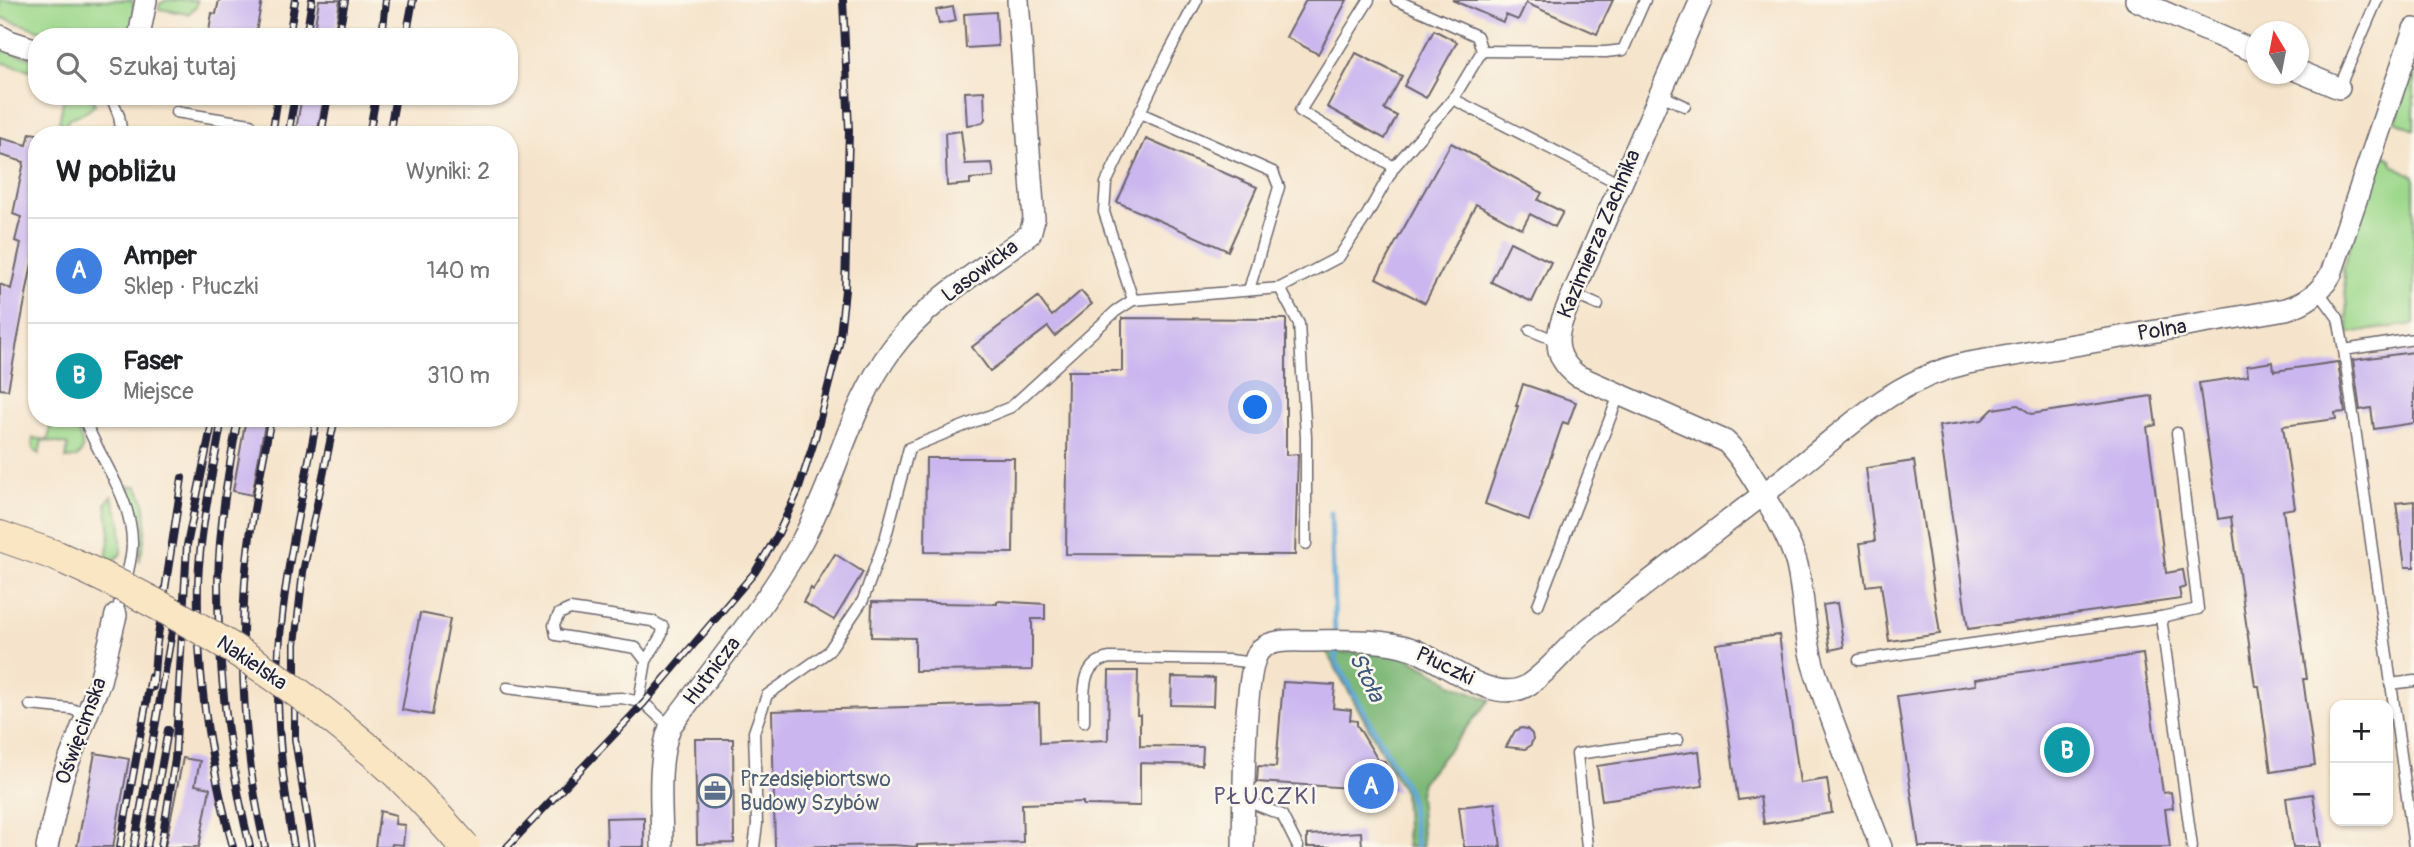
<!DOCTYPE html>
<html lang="pl">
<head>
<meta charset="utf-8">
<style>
  body { margin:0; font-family:Pangolin,sans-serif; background:#f2f2f2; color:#202124 }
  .controls { position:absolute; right:21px; bottom:21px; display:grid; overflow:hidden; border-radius:14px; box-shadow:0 2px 5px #0004 }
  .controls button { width:63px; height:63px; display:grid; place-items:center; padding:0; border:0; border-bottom:2px solid #e0e0e0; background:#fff; color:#202124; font:35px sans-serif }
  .compass { position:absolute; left:2246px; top:21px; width:63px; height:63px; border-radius:50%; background:#fff; box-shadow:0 2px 5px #0004; rotate:350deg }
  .you { position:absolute; left:1256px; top:408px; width:24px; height:24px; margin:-18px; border:5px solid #fff; border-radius:50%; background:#1a73e8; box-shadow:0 0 0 10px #1a73e833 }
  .badge { display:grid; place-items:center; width:46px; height:46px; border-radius:50%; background:#d1495b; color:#fff; font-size:23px; font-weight:700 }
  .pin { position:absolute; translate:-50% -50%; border:4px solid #fff; box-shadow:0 2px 7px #0006 }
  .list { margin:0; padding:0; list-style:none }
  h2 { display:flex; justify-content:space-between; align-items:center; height:91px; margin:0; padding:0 28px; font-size:30px }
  h2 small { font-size:23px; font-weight:400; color:#757577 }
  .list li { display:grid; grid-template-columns:46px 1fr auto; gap:21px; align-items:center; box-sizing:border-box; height:105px; padding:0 28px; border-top:2px solid #e0e0e0 }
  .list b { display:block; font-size:26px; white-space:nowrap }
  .list p { margin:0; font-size:23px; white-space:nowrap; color:#757577 }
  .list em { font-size:23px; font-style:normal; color:#757577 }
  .icon { flex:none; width:38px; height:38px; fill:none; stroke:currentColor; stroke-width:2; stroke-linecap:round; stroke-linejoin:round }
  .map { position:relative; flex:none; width:2414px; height:847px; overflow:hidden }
  .search { position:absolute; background:#fff; box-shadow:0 2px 5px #0004; left:28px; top:28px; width:490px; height:77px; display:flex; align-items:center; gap:18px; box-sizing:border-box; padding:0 24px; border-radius:28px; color:#757577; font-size:26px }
  .panel { position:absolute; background:#fff; box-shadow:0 2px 5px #0004; left:28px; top:126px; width:490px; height:301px; border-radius:28px }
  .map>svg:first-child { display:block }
</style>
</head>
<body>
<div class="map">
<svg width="2414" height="847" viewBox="0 0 2414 847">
  <rect width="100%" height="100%" fill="#fbf7ec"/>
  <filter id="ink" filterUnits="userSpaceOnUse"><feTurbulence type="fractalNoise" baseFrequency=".0143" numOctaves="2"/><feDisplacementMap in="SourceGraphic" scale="14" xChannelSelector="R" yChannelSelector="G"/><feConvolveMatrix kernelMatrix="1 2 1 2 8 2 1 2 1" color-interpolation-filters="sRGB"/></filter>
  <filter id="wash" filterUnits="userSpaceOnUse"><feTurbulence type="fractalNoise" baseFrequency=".00686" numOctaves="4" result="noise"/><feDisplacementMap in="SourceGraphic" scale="28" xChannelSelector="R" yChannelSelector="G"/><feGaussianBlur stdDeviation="1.57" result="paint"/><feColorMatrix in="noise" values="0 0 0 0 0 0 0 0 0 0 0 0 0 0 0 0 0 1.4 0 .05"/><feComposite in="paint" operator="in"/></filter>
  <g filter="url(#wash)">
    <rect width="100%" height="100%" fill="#f5e4cb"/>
    <g fill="#9dd88b" stroke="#607d63" stroke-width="2">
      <path d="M0 0H132L137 20 133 37H59L0 17Z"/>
      <path d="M167 0H197L196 7 188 14 159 9V4Z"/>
      <path d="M0 49 37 60V72L0 62Z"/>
      <path d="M2412 71 2414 72V130L2396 121Z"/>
      <path d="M64 96H92L95 105 88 111 70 118 57 135Z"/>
      <path d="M2384 155 2391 159 2393 165 2414 176V324L2349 333 2343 268 2358 221Z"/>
      <path d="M52 418H74C77 433 95 458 66 459L68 445 42 440 39 454C32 450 32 444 33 438L48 440Z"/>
      <path d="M132 486H137C151 506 145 540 139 562V523L128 487Z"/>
      <path d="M112 496 121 523V554L113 561 106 559 110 533 106 503Z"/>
    </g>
    <path fill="#7eb877" stroke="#506d59" stroke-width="2" d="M1327 652 1401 654 1438 674 1451 684 1490 700 1422 782 1419 794 1423 847H1407L1404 792Z"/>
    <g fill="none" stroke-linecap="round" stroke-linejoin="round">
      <g stroke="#62a8d8" stroke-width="5">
        <path d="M1331 512 1335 636"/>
        <path d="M1336 646V661L1409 792 1417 847"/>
      </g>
    </g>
    <g id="blocks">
      <g fill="#cbb6ef">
        <path d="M219 0H262L255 37H208L212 13 216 14Z"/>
        <path d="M319 0H340L334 37H313Z"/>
        <path d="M1306 0H1347L1318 54 1286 37Z"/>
        <path d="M1452 0H1613L1597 34 1526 3 1518 20 1506 15 1503 22Z"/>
        <path d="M953 7 956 21 939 24 936 10Z"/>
        <path d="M996 12 998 46 966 48 964 14Z"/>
        <path d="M1434 30 1457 42 1426 98 1404 86Z"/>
        <path d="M1356 53 1402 76 1384 109 1397 116 1385 139 1327 107Z"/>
        <path d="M984 91 985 119 982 123 967 125 965 92Z"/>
        <path d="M302 96H324L317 135H295Z"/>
        <path d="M961 131 965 164 992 163 994 177 970 179V184L947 186 945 133Z"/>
        <path d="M30 133 37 134V237L8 390 0 389V284L11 289 21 243 15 241 21 217 13 214 24 162 0 155V138L27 145Z"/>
        <path d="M1146 139 1257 187 1228 251 1117 202Z"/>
        <path d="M1451 143 1542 193 1538 200 1563 212 1555 227 1530 214 1522 229 1476 204 1425 303 1376 278Z"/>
        <path d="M1510 242 1551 262 1532 302 1491 282Z"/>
        <path d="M1081 291 1092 304 1055 336 1048 327 990 371 972 347 1038 297 1052 316Z"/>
        <path d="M1122 318 1286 319V455L1298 454 1295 555 1066 554 1068 371H1122Z"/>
        <path d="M2414 352V423L2374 429 2371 408 2360 410 2353 360Z"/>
        <path d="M2273 362 2274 371 2338 362 2345 412 2335 413 2336 419 2283 426 2295 508 2283 510 2307 679H2303L2315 765 2271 772 2259 686H2255L2231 517 2218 519 2199 383 2248 376 2247 366Z"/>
        <path d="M1523 384 1576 402 1568 424 1563 422 1529 520 1485 504 1518 406H1516Z"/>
        <path d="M2152 396 2156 425 2147 427 2166 573 2183 570 2186 587 2179 589 2181 599 1968 629 1939 426 1982 420 1993 409 2018 405 2031 414Z"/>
        <path d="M246 418H266L252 495 233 491Z"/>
        <path d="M926 458H1014L1013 553 925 552Z"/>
        <path d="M1914 461 1940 634 1889 641 1881 584 1866 586 1860 543 1875 541 1866 468Z"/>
        <path d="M2414 501V567H2405L2396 503Z"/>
        <path d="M835 554 863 572 834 620 803 602 811 588 813 590Z"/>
        <path d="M997 601 1045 604V619H1032V670L915 671V638L871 637 872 602 997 604Z"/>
        <path d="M1837 603 1844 647 1830 650 1823 605Z"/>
        <path d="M420 613 450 619 432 715 402 710Z"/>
        <path d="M1779 635 1800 783 1827 779 1832 813 1764 824 1760 797 1738 800 1716 644Z"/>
        <path d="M2143 654 2163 793 2171 792 2173 808 2165 809 2170 847H1919L1897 696 1976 685 1975 679Z"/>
        <path d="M1109 671H1138L1137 715H1140V746L1203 747 1202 765 1140 763V806L1083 805V802L1022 804 1023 842 917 845V847L893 845 775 847 772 711 1039 703 1040 743 1108 740Z"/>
        <path d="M1172 677 1214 678 1213 706 1171 705Z"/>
        <path d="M1283 682 1335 685 1333 708 1351 710 1350 720 1357 721V725L1378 760 1384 761 1398 791 1257 782 1258 766 1276 767Z"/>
        <path d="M1521 728 1527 729 1532 734 1533 740 1530 746 1525 749 1506 747 1515 731Z"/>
        <path d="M695 739H733L734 843 697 844Z"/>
        <path d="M1699 751 1703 786 1602 800 1597 766Z"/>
        <path d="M95 753 129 759 113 847H77Z"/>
        <path d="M183 758 200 761 195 785 210 788 199 847H165Z"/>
        <path d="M2313 794 2321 847H2293L2286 798Z"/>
        <path d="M1495 803 1501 847H1464L1459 807Z"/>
        <path d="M380 811 396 815 395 824 405 825 403 845 392 844 391 847H375Z"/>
        <path d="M644 817V847H607L606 818Z"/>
        <path d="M1361 832 1362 847H1307V835Z"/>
      </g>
    </g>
  </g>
  <g filter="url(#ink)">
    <use href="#blocks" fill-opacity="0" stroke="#6c666d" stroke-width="2"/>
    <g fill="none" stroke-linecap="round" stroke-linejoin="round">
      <defs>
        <g id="lane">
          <path d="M1482 51 1606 52 1623 50 1645 0"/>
          <path d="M2339 88 2377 0"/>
          <path d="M1659 94 1685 106"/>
          <path d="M111 96 119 116 122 135"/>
          <path d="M1453 99 1620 184"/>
          <path d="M176 112 250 124 248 135"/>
          <path d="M1140 113 1273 172 1279 187 1249 290"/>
          <path d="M1394 167 1453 99 1482 51 1477 36 1396 0"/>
          <path d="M1280 288 1299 324 1306 437V544"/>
          <path d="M2319 292 2338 318 2344 350 2414 847"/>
          <path d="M1573 294 1598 305"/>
          <path d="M1133 300 1104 212 1106 183 1168 54 1197 0"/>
          <path d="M1530 330 1557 341"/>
          <path d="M2344 350 2414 339"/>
          <path d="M84 418C100 461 133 498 132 545 131 568 122 592 116 615"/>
          <path d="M1538 605 1619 395"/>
          <path d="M2161 617 2192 847"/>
          <path d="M1859 660 2161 617 2198 609 2177 433"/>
          <path d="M2390 684 2414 681"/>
          <path d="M507 688 594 699 622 698 644 703 670 727"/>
          <path d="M639 701 646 661 636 648 556 635 554 625 559 614 570 609 652 621 663 627 662 634 646 661"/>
          <path d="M30 705 71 709 87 714"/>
          <path d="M1084 722C1085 696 1078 663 1110 658L1230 660 1254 663"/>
          <path d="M1244 800 1282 815 1298 847"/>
          <path d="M754 847 757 824 754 732 767 695 828 652 863 600 886 536 909 448 1011 407 1116 311 1133 300 1280 288 1339 257 1367 215 1394 167 1300 111 1369 0"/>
          <path d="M1587 847 1577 754 1678 740"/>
        </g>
        <g id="street">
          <path d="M1701 0 1573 294C1560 324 1545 352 1578 376L1725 441C1746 460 1790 537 1797 565 1805 600 1804 638 1815 671 1834 730 1859 789 1881 847"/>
          <path d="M2136 0 2256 52"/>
          <path d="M0 36 9 41 37 50"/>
          <path d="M139 37 146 0"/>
          <path d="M2298 71 2339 88"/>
          <path d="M47 847 62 779 100 681 116 615"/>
          <path d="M662 847C662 807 656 765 670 727 715 666 765 607 802 541 836 479 850 406 892 349 927 301 983 269 1030 234L1034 219 1018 0"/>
          <path d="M1243 847C1244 815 1242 666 1261 649 1273 639 1293 641 1307 641 1341 641 1380 638 1412 649 1444 661 1494 707 1528 685 1550 671 1566 647 1586 631 1652 578 1720 528 1787 476 1847 430 1891 380 1968 363L2286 309C2306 303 2320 293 2331 274L2414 29"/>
        </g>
        <path id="secondary" d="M0 536 57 556"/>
      </defs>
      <use href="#lane" stroke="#6c666d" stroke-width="13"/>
      <use href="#street" stroke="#6c666d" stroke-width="24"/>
      <use href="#secondary" stroke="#6c666d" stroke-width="32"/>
      <use href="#lane" stroke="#fff" stroke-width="10"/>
      <use href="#street" stroke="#fff" stroke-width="21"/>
      <use href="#secondary" stroke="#fbe6c4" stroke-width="30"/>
      <defs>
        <g id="rail">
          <path d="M289 37 295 0"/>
          <path d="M306 37 312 0"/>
          <path d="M338 37 345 0"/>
          <path d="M382 37 386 0"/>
          <path d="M406 37 413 0"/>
          <path d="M272 135 278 96"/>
          <path d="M288 135 295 96"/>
          <path d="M321 135 328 96"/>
          <path d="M369 135 376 96"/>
          <path d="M389 135 396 96"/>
          <path d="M222 418C213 472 200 528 198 583 196 673 209 760 233 847"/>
          <path d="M238 418C228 472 219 527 218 583 218 671 229 761 250 847"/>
          <path d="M153 687 156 649 182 478"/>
          <path d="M120 847 151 677"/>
          <path d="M134 847 174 620"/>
          <path d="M147 847 168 730"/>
          <path d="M161 847 175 759 187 545 213 418"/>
          <path d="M265 847C245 760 239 671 245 582 249 527 261 472 271 418"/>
          <path d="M294 847C282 782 275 716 279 650 284 572 303 495 317 418"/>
          <path d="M312 847 295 739V644L303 572 335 418"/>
          <path d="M507 847 644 703 755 572 777 536 798 491 814 442 839 344 845 290 849 130 843 0"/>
        </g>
      </defs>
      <use href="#rail" stroke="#22223b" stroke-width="8"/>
      <use href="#rail" stroke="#fbf7ec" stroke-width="5" stroke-dasharray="16" stroke-linecap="butt"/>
      <defs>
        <path id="secondary-bridge" d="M57 556C181 610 297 682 396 773 420 796 443 822 465 847"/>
      </defs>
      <use href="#secondary-bridge" stroke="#6c666d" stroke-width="32" stroke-linecap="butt"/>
      <use href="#secondary-bridge" stroke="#fbe6c4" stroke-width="30"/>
    </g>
  </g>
  <defs>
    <symbol id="office-ring" viewBox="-11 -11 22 22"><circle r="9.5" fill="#fbf7ec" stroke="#5c6f8a" stroke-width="1.5"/><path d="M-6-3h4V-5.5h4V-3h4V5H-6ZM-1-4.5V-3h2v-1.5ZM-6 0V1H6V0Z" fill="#5c6f8a"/></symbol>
  </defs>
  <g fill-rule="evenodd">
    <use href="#office-ring" x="696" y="772" width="38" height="38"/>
  </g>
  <g text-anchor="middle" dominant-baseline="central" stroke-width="5" stroke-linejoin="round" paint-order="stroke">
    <g font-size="21" fill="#22223b" stroke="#fbf7ec">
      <text transform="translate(1599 234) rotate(-67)">Kazimierza Zachnika</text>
      <text transform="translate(980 271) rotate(-37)">Lasowicka</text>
      <text transform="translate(2162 330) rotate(-9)">Polna</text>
      <text transform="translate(252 663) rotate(34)">Nakielska</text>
      <text transform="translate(1445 666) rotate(26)">Płuczki</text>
      <text transform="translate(712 671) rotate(-53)">Hutnicza</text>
      <text transform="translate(81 731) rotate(-70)">Oświęcimska</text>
    </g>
    <g font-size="21" fill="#4e5e75" stroke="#fbf7ec" text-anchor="start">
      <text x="740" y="779">Przedsiębiortswo<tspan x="740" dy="24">Budowy Szybów</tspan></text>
    </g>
    <g font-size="23" font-style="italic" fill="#3c587a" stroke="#fbf7ec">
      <text transform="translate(1367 677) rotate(64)">Stoła</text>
    </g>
    <g font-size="23" letter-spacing="2" fill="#5d567a" stroke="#fbf7ec">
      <text x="1266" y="796">PŁUCZKI</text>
    </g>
  </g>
</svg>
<div class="controls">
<button>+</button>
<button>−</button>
</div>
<svg class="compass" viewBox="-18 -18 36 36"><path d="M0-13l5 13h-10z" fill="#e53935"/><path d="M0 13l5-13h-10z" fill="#757577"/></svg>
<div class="you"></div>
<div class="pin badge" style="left:1371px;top:786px;background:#3f7fe0">A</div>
<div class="pin badge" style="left:2067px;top:750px;background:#0f9aa8">B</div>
<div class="search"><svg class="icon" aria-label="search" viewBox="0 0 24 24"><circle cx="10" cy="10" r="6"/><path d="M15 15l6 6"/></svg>Szukaj tutaj</div>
<section class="panel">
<h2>W pobliżu<small>Wyniki: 2</small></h2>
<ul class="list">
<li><span class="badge" style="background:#3f7fe0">A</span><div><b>Amper</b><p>Sklep · Płuczki</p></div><em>140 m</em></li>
<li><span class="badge" style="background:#0f9aa8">B</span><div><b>Faser</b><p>Miejsce</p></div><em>310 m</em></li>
</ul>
</section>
</div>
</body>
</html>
